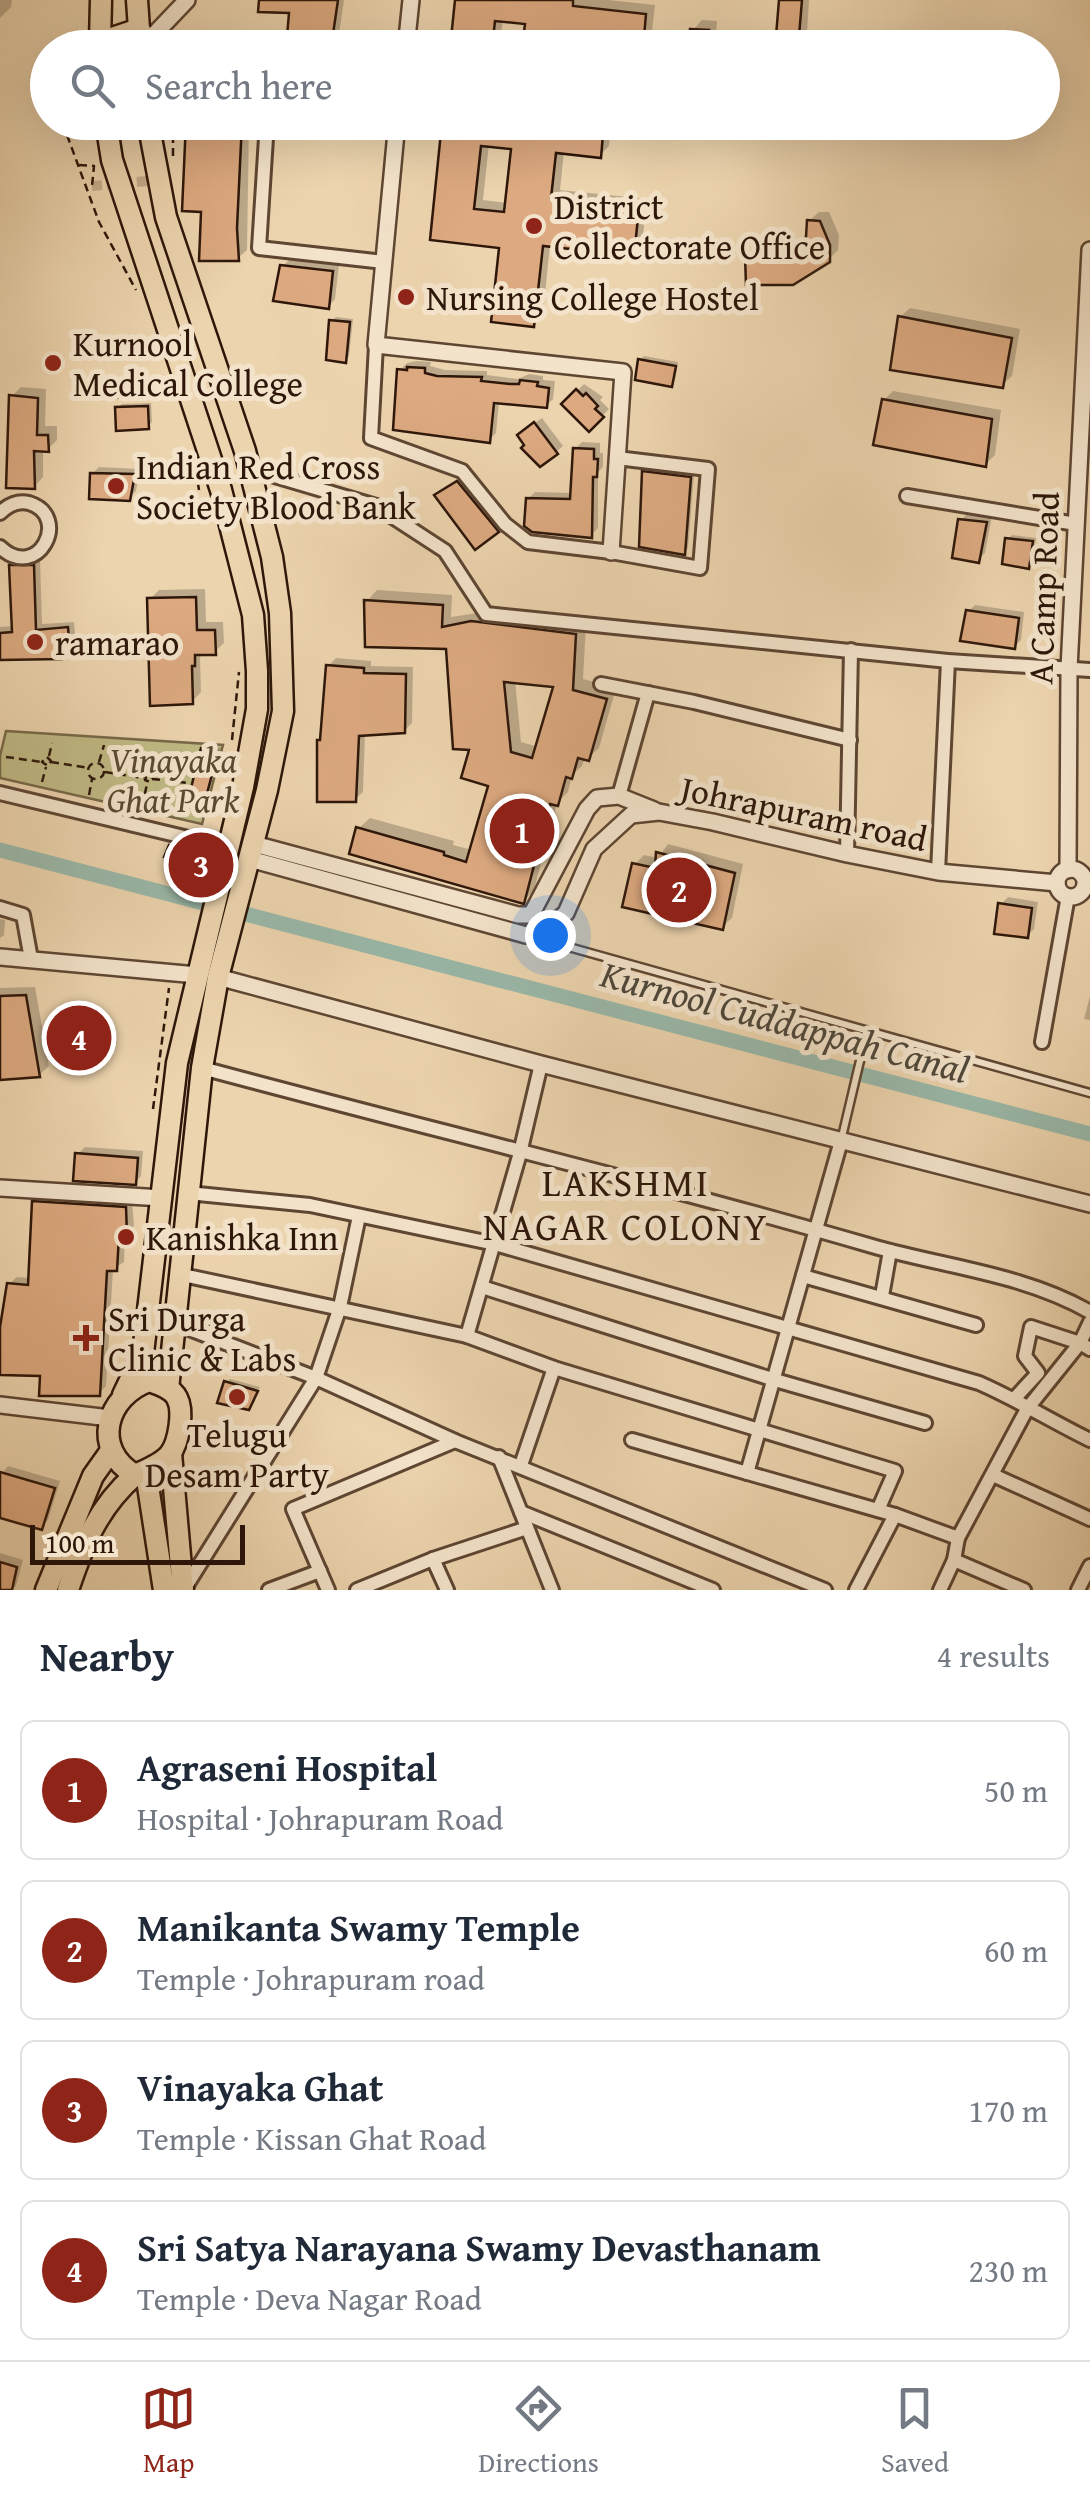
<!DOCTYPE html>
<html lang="en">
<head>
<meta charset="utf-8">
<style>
  body { margin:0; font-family:"Gentium Book Plus",serif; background:#f2f2f3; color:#1f2937 }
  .scale { position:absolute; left:30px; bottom:25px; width:215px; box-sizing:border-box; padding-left:10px; border:5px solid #2e170a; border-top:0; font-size:28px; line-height:35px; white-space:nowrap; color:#2e170a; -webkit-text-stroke:8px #f3e3ca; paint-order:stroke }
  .you { position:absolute; left:550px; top:935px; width:35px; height:35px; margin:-25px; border:8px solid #fff; border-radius:50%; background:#1a73e8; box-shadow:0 0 0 15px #1a73e833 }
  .badge { display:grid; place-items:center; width:65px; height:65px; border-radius:50%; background:#8f2418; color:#fff; font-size:32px; font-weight:700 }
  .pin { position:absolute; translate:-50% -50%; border:5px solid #fff; box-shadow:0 2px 10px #0006 }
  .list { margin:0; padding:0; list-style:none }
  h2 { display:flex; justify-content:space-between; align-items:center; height:130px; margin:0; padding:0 40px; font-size:42px }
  h2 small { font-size:32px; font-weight:400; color:#747a83 }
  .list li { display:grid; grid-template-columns:65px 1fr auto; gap:30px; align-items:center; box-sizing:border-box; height:140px; margin:0 20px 20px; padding:0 20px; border:2px solid #e0e1e3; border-radius:15px }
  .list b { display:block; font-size:38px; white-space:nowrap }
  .list p { margin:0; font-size:32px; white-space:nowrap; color:#747a83 }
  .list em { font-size:32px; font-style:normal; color:#747a83 }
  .icon { flex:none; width:55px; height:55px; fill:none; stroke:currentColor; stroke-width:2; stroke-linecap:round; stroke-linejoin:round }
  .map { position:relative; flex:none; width:1090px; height:1590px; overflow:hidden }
  .search { position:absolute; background:#fff; box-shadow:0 10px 40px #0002; left:30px; right:30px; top:30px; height:110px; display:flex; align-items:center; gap:25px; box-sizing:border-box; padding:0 35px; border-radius:55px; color:#747a83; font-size:38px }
  .sheet { height:770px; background:#fff }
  nav { display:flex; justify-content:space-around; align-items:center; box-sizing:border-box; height:140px; border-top:2px solid #e0e1e3; background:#fff; font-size:28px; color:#747a83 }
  nav a { display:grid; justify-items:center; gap:5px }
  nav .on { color:#8f2418 }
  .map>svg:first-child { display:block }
</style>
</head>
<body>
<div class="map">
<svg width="1090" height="1590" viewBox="0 0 1090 1590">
  <rect width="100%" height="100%" fill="#ecd4ae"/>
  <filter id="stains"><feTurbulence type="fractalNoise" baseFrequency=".002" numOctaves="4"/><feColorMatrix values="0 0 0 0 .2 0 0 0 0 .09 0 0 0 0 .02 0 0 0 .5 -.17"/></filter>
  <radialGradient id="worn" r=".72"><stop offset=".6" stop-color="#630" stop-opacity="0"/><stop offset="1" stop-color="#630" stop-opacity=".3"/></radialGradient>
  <path fill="#c0ba85" stroke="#776848" stroke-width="2.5" d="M6 731 223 745 202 824 0 778V756Z"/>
  <g fill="#0003" fill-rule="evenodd">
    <path d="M0 0H12L11 7 0 18Z"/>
    <path d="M261 0H344L337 48H288L292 11Z"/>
    <path d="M458 0H608L655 5 651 39 643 48 573 41 572 48H525L528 22 503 19 499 48H453Z"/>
    <path d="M781 0H809L806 48H778Z"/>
    <path d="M702 20 717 21 715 48H691L693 30Z"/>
    <path d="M188 122H249L247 250 238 258 203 210Z"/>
    <path d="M445 122H612L609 146 600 155 564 151 560 190 647 199 642 244 633 253 550 245 543 314 533 324 502 245 432 238ZM489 144 514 147 507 203 483 200Z"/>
    <path d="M819 212H829L839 235 838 250 828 260 748 257 757 247 796 249 808 237 809 221Z"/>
    <path d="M290 259 339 265 335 299 329 306 283 266Z"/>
    <path d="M910 308 1020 329 1012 376 1002 385 900 317Z"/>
    <path d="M336 317 353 319 349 356 345 360 331 321Z"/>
    <path d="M644 356 678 362 675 380 671 384 640 360Z"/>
    <path d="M417 361 431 362 430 366 445 370 487 371V375L518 379 529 374 543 376V380L555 381 553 399 546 406 499 401 496 433 489 440 400 370 407 363Z"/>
    <path d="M584 384 603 397 600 400 609 409 589 429 564 404Z"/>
    <path d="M21 387 46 389 45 426H57V440L48 449H43V477L34 487 12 396Z"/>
    <path d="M893 391 1001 410 995 455 985 465 884 400Z"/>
    <path d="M151 403 152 422 148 427 118 408 122 404Z"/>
    <path d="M542 418 563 446 556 452 527 428Z"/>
    <path d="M582 442 600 443V453H603V467L598 472V528L591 535 528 499 535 492 573 493 575 449Z"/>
    <path d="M99 467 140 469 136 491 129 498 92 474Z"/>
    <path d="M649 468 694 474 688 548 684 552 645 472Z"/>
    <path d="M465 476 504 523 497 530 437 495Z"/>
    <path d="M968 513 992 516 985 553 978 560 961 520Z"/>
    <path d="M1012 535 1036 538 1032 563 1028 567 1008 539Z"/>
    <path d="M19 559H40L42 624 74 622 76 643 61 656 0 657V627L14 626 12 566Z"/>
    <path d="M205 589 206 622H223L224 643 214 652 205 653 200 657 201 692 192 702 150 599 159 590Z"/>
    <path d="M377 590 452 595 451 617 484 612 586 624 583 679 616 688 599 748 588 758H585L582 766 572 775 568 792 557 803 534 890 524 901 359 828 370 818 454 841 453 845 472 850 491 784 472 748 448 646 367 601ZM515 680 556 685 538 747 521 742Z"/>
    <path d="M975 605 1024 612 1021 640 1014 647 968 612Z"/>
    <path d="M336 658 371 661V666L413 667 412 723 404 731 365 733 363 792 355 799 323 737 328 666Z"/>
    <path d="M207 745 221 748 208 794 204 798 203 749Z"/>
    <path d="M175 842 214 854 210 872 206 876 203 869 171 847Z"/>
    <path d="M668 844 743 864 732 918 722 927 635 864 644 855 658 858Z"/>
    <path d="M1008 897 1038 902 1034 929 1027 936 1001 904Z"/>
    <path d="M0 919 5 920 4 935 0 938Z"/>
    <path d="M35 987 49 1066 39 1075 0 1078V988Z"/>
    <path d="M1090 996V1020L1084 1019Z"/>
    <path d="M85 1147 143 1151 141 1176 135 1183 78 1154Z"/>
    <path d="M42 1195 132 1201 134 1226 125 1234 124 1262 113 1269 106 1386 99 1393 43 1374 0 1347V1327L9 1284 17 1277 31 1278 35 1202Z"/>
    <path d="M213 1311H231V1326L227 1330 209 1315Z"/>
    <path d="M230 1379 260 1387 248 1407 226 1383Z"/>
    <path d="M8 1466 60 1481 48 1520 41 1527 0 1515V1476Z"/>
    <path d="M0 1553 23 1560 16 1586 12 1590H0Z"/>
  </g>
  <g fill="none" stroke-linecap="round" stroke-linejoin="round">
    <path stroke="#99b8a9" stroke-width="15" d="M0 850 1090 1134"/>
  </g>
  <g fill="#dca980" stroke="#2e170a" stroke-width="2.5" fill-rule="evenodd">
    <path d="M259 0H338L331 48H286L289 13 258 12Z"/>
    <path d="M455 0H573V6L646 14 643 48 565 43V48H522L525 24 495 21 492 48H450Z"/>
    <path d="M779 0H802L798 48H775Z"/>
    <path d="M690 29 709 30 708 48H689Z"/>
    <path d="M186 122H242L237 228 239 261H199L201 212 182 211Z"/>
    <path d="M442 122H604L601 158 556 153 551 198 639 208 634 256 543 246 534 327 491 322 499 248 430 240ZM481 146 511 149 504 212 474 209Z"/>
    <path d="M807 220 820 221 830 245V262L793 285H746L745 256 784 257 806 237Z"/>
    <path d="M280 265 333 271 329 309 273 301Z"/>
    <path d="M898 316 1012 338 1003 388 890 370Z"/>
    <path d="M329 320 350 322 346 363 326 360Z"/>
    <path d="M638 359 676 366 672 387 635 380Z"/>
    <path d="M407 367 425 368V373L437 376 482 377 481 381 510 384H519L520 380 538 382 537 386 549 388 547 408 494 403 490 443 393 430 397 369 407 370Z"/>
    <path d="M576 389 583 396 586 393 598 406 595 409 604 417 589 432 561 404Z"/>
    <path d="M9 395 38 398 37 435H48L49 452 34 451 35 489 6 488Z"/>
    <path d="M882 399 992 419 986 467 873 445Z"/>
    <path d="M148 406 149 429 116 431 115 407Z"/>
    <path d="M534 422 558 454 540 467 521 448 524 445 517 435Z"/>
    <path d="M573 448 594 449V459H598L597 477H593L592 538 532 532 524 526 526 498 570 499Z"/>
    <path d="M642 471 691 477 685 555 639 547Z"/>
    <path d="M90 473 135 474 130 501 89 499Z"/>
    <path d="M457 481 499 532 475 550 434 495Z"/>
    <path d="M958 519 987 522 979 563 952 558Z"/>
    <path d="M1005 538 1033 541 1029 569 1002 564Z"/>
    <path d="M9 565H34L36 630 68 627 70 653 62 652V659L0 660V633L12 632Z"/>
    <path d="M196 597 197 630H215L216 655H195V666H192L193 704 150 706 147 598Z"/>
    <path d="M364 600 443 605 442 627 471 621 576 634 573 690 607 699 589 761 578 758 572 779 566 777 558 806 550 804 524 904 349 854 356 827 444 852V855L466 862 488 786 461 778 469 750 453 749 446 649 365 647ZM504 682 553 687 532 758 511 752Z"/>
    <path d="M966 610 1019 618 1015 649 960 641Z"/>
    <path d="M326 665 364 668V673L406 674 405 733 359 736 356 802H317V740H320Z"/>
    <path d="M201 748 218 752 205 801 188 800Z"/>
    <path d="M169 845 212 858 207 879 196 876 199 871 164 857Z"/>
    <path d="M656 852 735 873 723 930 622 907 632 863 655 868Z"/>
    <path d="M998 903 1032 908 1028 938 994 934Z"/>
    <path d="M26 995 40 1077 0 1080V996Z"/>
    <path d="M75 1153 138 1158 136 1185 73 1181Z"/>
    <path d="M32 1201 126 1207 127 1235H119L117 1271H107L100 1396H39L40 1376 0 1375V1327L7 1283 28 1285Z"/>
    <path d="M207 1314H228V1333L207 1325Z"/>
    <path d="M224 1381 258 1391 249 1410 217 1403Z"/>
    <path d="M0 1472 55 1488 42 1530 0 1518Z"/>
    <path d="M0 1562 17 1567 12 1590H0Z"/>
  </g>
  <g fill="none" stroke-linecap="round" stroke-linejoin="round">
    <path stroke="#c6ae8d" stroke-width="10" stroke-dasharray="10 5" stroke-linecap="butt" d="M92 186 170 179"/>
    <defs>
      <g id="service">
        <path d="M114 394 181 385"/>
        <path d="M533 937 1090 1093"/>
        <path d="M841 1141 867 1031"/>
      </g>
      <g id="minor">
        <path d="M267 122 259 248 384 262"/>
        <path d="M376 345 371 438 462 471 505 524 528 542 611 552 700 568 708 469 617 458"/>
        <path d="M251 469 376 506 445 551 486 614 948 661 1090 670"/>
        <path d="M907 496 1076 524"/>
        <path d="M0 513C8 505 17 500 29 503 72 516 38 583 0 547"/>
        <path d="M601 684 694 702 850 740"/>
        <path d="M0 793 230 848"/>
        <path d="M619 796 648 693"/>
        <path d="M847 854 851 650"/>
        <path d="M938 872 948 661"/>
        <path d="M0 908 23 915 31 959"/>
        <path d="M1042 1042 1068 896"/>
        <path d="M202 1068C425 1128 651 1182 872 1246 945 1267 1024 1274 1090 1312"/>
        <path d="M188 1193 310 1205 495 1244 979 1383C1018 1400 1053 1422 1090 1440"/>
        <path d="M178 1274 467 1336 554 1368 895 1471 878 1510"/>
        <path d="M803 1276 976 1325"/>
        <path d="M482 1287 775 1380 925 1423"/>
        <path d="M882 1296 890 1251"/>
        <path d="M174 1323 316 1378 455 1441 825 1590"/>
        <path d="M467 1336 520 1153 541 1064"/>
        <path d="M1015 1398 1038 1373 1025 1356 1031 1327 1080 1343 1090 1349"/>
        <path d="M632 1440 895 1515 958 1538"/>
        <path d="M499 1457 552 1590"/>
        <path d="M521 1465 554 1368"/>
        <path d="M747 1473 841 1141"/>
        <path d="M993 1475 1090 1519"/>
        <path d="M521 1512 713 1590"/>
        <path d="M954 1560 1024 1590"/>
        <path d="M185 1588 316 1378 340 1307 359 1216"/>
        <path d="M269 1590 320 1571"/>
        <path d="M328 1590 293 1509 455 1441"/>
        <path d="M357 1590 433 1559"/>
        <path d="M447 1590 433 1559 527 1528"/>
        <path d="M856 1590 895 1515"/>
        <path d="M940 1590 954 1560 958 1538 1027 1409 1080 1343 1090 1322"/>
        <path d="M1078 1590 1090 1566"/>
      </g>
      <g id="tertiary">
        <path d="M147 42 187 0"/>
        <path d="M406 48 411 0"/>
        <path d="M397 122 376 345 623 372 611 552"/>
        <path d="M254 844 518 915H531L587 809 597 798 619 796 654 810"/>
        <path d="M250 859 526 935 546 929 566 913 594 849 631 815 659 812 713 822 847 854 938 872 1057 883"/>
        <circle cx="1071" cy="883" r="14"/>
        <path d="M1068 870 1069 669 1090 250"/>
        <path d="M0 957 197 975"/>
        <path d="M218 977 541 1064 1090 1204"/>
        <path d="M0 1188 162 1198"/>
        <path d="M0 1405 110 1418"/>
      </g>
      <g id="primary">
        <path d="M137 0 139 29 150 48"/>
        <path d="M100 42 101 0"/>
        <path d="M98 48 100 42 139 29"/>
        <path d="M106 122 112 160 221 490 253 615 257 671V709L243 787 177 1063 143 1353 123 1395"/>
        <path d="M148 122 166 217 245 451 272 557 280 613 283 711 267 790 218 977 202 1068 168 1389"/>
        <path d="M149 1381C158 1384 172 1388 177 1398 184 1411 179 1442 170 1454 162 1464 146 1470 135 1475 91 1449 106 1396 149 1381Z"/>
        <path d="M171 1453 183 1590"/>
        <path d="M153 1467 148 1486 164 1590"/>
        <path d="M46 1590 93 1476 110 1452"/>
        <path d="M68 1590C83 1545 98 1507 135 1475"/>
      </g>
    </defs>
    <use href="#service" stroke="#5e4633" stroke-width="11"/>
    <use href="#minor" stroke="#5e4633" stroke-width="18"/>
    <use href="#tertiary" stroke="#5e4633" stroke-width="20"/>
    <use href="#primary" stroke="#2e170a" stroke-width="25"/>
    <g stroke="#2e170a" stroke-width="2.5" stroke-dasharray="8 5" stroke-linecap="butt">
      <path d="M62 37 63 48"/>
      <path d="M66 122 67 135 99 222 136 290"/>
      <path d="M173 122V156"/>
      <path d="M79 165 94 166 92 186"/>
      <path d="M196 472 199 490"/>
      <path d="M232 740 239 672"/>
      <path d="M49 756 52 743"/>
      <path d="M6 757 42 762"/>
      <path d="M47 757 51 761 48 766 42 762Z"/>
      <path d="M51 762 89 768"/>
      <path d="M99 762 104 745"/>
      <circle cx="96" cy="771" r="8"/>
      <path d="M105 772 144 778"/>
      <path d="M150 773 154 752"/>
      <path d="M147 774 152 776 150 782 145 780Z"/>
      <path d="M152 779 189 783"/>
      <path d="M42 782 46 767"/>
      <path d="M89 795 92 779"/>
      <path d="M142 807 147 784"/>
      <path d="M153 1109 169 988"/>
    </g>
    <use href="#service" stroke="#f3e3ca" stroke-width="6"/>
    <use href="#minor" stroke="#f3e3ca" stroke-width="12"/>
    <use href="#tertiary" stroke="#f3e3ca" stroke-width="15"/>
    <use href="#primary" stroke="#ecd4ae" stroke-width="20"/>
  </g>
  <g fill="#8f2418" stroke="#f3e3ca" stroke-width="4">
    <circle cx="534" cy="226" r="10"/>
    <circle cx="406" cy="297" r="10"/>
    <circle cx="53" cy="363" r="10"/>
    <circle cx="116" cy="486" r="10"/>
    <circle cx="35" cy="642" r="10"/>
    <circle cx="126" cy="1237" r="10"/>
    <path d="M81 1323h10v10h10v10h-10v10h-10v-10h-10v-10h10z"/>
    <circle cx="237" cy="1397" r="10"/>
  </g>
  <g text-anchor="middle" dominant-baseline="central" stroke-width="10" stroke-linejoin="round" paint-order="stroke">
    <g font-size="35" fill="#2e170a" stroke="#f3e3ca" text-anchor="start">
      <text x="554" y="206">District<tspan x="554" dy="40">Collectorate Office</tspan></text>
      <text x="426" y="297">Nursing College Hostel</text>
      <text x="73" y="343">Kurnool<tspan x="73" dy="40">Medical College</tspan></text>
      <text x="136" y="466">Indian Red Cross<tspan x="136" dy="40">Society Blood Bank</tspan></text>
      <text x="55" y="642">ramarao</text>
      <text x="146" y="1237">Kanishka Inn</text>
      <text x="108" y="1318">Sri Durga<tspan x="108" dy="40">Clinic &amp; Labs</tspan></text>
      <text x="237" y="1434" text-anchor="middle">Telugu<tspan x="237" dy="40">Desam Party</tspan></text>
    </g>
    <g font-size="35" fill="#2e170a" stroke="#f3e3ca">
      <text transform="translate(1043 588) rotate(-88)">A Camp Road</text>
      <text transform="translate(804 813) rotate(12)">Johrapuram road</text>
    </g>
    <g font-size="35" font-style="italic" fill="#5a482f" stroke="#f3e3ca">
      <text x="173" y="759">Vinayaka<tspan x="173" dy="40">Ghat Park</tspan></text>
    </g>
    <g font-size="38" font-style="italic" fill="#4e473a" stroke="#f3e3ca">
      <text transform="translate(785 1021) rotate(15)">Kurnool Cuddappah Canal</text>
    </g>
    <g font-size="38" letter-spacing="2.5" fill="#2e170a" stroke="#f3e3ca">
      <text x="626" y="1182">LAKSHMI<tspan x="626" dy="44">NAGAR COLONY</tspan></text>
    </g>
  </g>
  <rect width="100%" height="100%" filter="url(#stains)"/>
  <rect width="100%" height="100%" fill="url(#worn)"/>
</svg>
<div class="scale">100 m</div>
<div class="you"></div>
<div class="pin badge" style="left:522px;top:831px">1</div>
<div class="pin badge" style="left:679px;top:890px">2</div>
<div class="pin badge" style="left:201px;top:865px">3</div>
<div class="pin badge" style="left:79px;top:1038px">4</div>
<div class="search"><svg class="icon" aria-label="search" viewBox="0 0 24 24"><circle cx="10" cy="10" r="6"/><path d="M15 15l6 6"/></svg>Search here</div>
</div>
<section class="sheet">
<h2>Nearby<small>4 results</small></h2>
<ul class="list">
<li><span class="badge">1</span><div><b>Agraseni Hospital</b><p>Hospital · Johrapuram Road</p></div><em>50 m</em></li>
<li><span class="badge">2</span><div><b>Manikanta Swamy Temple</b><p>Temple · Johrapuram road</p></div><em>60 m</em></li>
<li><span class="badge">3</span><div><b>Vinayaka Ghat</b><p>Temple · Kissan Ghat Road</p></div><em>170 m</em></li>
<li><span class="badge">4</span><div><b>Sri Satya Narayana Swamy Devasthanam</b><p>Temple · Deva Nagar Road</p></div><em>230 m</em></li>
</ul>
</section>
<nav>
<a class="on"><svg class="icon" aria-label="map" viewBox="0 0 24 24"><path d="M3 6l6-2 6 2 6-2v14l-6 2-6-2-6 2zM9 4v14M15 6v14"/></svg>Map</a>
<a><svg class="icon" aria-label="directions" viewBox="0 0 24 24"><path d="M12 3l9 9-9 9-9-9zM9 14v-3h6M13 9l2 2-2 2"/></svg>Directions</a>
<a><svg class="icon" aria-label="saved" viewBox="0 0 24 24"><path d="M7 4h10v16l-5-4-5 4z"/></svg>Saved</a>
</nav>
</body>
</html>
